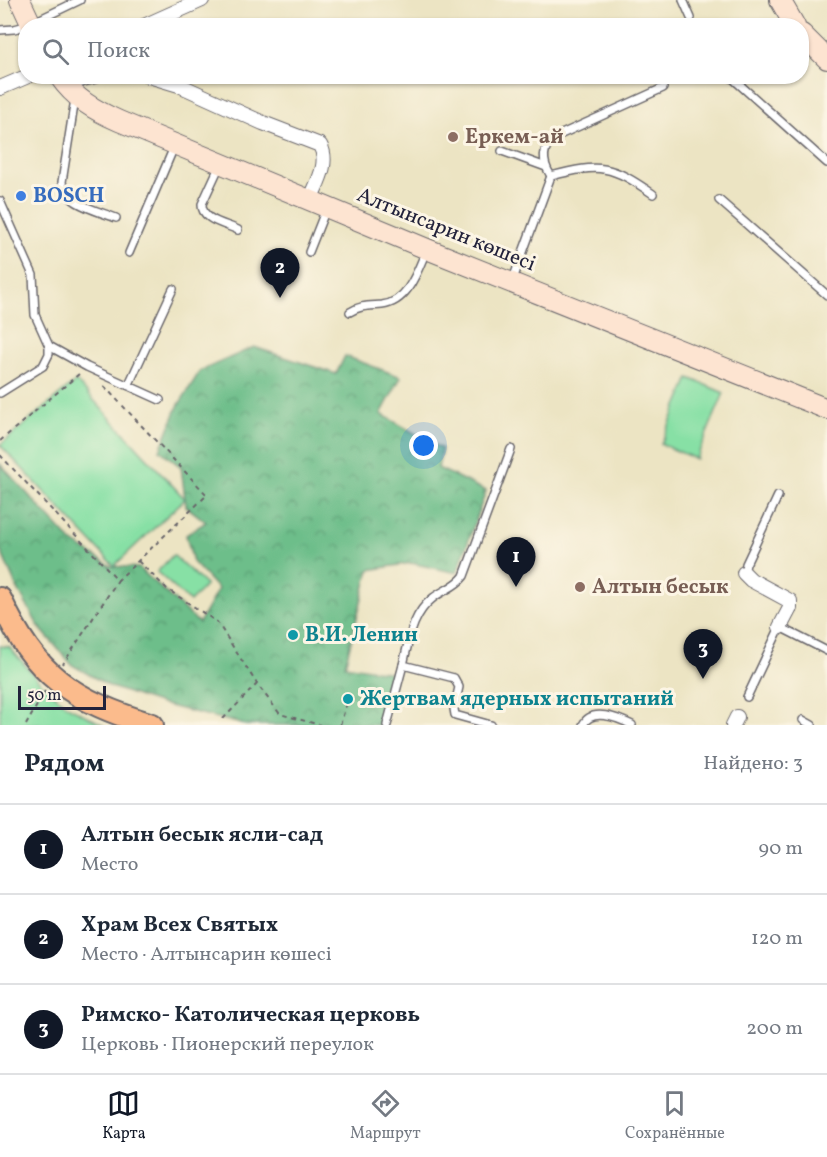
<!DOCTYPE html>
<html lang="ru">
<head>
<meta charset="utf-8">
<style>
  body { margin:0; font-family:Vollkorn,serif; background:#f2f2f3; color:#1f2937 }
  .scale { position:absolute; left:18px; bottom:15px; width:88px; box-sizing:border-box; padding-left:6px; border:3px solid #22223b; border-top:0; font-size:16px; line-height:21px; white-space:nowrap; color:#22223b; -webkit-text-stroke:4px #fcf5e5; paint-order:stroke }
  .you { position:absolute; left:424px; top:446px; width:21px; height:21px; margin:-15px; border:4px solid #fff; border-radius:50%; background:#1a73e8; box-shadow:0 0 0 9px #1a73e833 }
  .badge { display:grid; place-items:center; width:39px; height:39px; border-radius:50%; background:#111827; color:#fff; font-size:20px; font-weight:700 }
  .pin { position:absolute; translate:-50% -50px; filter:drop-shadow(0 2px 3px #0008) }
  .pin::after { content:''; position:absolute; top:32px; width:21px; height:18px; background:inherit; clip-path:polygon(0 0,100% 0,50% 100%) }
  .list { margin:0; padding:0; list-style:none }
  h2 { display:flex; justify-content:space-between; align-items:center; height:78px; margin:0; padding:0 24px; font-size:26px }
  h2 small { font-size:20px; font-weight:400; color:#747a83 }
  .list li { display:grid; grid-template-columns:39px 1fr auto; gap:18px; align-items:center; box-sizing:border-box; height:90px; padding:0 24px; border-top:2px solid #e0e1e3 }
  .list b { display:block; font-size:22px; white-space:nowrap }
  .list p { margin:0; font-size:20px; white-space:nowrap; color:#747a83 }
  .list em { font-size:20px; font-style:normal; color:#747a83 }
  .icon { flex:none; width:33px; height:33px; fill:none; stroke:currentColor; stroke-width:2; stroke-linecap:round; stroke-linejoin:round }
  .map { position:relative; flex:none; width:827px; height:725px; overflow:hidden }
  .search { position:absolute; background:#fff; box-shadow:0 2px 4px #0004; left:18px; right:18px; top:18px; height:66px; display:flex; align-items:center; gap:15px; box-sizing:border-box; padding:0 21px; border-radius:24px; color:#747a83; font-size:22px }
  .sheet { height:348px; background:#fff }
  nav { display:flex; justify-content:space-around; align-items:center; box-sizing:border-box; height:84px; border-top:2px solid #e0e1e3; background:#fff; font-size:16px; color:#747a83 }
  nav a { display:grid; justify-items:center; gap:3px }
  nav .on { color:#111827 }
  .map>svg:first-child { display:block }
</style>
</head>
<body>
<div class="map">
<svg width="827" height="725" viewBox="0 0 827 725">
  <defs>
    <pattern id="forest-crowns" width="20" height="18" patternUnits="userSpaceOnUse" patternTransform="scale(1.5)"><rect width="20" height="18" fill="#6dbe8a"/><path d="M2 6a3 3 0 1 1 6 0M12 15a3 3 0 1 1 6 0" fill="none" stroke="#599a72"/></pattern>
  </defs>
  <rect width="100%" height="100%" fill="#fcf5e5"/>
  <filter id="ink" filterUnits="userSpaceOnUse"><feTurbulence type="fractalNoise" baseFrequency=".0167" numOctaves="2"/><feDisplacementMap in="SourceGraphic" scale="12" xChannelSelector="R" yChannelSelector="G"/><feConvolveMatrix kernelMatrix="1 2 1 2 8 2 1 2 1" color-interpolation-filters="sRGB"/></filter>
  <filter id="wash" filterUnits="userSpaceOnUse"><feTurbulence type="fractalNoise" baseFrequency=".008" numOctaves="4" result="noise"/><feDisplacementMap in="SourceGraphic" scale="24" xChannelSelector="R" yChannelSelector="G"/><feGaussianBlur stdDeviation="1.35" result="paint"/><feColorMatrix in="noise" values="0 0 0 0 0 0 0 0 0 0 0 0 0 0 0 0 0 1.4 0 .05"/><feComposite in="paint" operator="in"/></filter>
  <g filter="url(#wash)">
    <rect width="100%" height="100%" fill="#ece4c3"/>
    <path fill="url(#forest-crowns)" stroke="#487062" stroke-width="1.5" d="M254 347 336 374 345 356 401 377 381 414 442 449 438 468 486 491 457 573 411 563 369 570 345 665 393 673 382 725H246L161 704 111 687 72 665 39 627 16 586 0 549V464L71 541 110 566 139 568 199 623 218 589 193 562 186 535 206 522 186 506 181 467 160 450 178 406 200 371Z"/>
    <g fill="#87e0a5" stroke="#548170" stroke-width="1.5">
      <path d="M689 378 724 393 696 459 661 444Z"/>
      <path d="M76 381 185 499 114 566 0 445Z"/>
      <path d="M173 555 206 585 190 602 157 572Z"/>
      <path d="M0 646 9 647 40 682 67 706 104 725H0Z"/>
    </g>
  </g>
  <g filter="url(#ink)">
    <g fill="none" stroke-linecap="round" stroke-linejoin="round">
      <defs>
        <g id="lane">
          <path d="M683 0 691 18"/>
          <path d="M34 22 80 0"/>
          <path d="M0 30 14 29 26 26"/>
          <path d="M730 76 827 163"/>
          <path d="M75 99 62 182C64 204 99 211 116 218"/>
          <path d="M502 151 546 167"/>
          <path d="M220 165 202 204C201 220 226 224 238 230"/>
          <path d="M551 176C542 162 541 148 555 137L663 88"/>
          <path d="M719 200 827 295"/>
          <path d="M309 252 326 209"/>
          <path d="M129 253 174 147"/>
          <path d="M512 282 551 176C601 163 611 165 653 194"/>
          <path d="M350 312C360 305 370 306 382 305 408 302 417 272 426 251"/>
          <path d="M49 346 87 367 160 400"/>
          <path d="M129 384 173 289"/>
          <path d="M0 393 43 366 49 354V346L35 315 33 275 0 201"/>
          <path d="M744 573 746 564 778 496"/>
          <path d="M403 665C409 640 412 614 433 598 443 590 456 587 464 576L511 449"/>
          <path d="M747 697 780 627 827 651"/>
          <path d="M803 720 812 725"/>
          <path d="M387 725 403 665 454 678 459 687 454 709 455 715 491 725"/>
          <path d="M583 725C591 707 618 718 632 725"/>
        </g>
        <g id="street">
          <path d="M144 26 202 0"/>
          <path d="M149 76 179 85 263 123 320 145C330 163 317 183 310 200"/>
          <path d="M64 84 95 76"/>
          <path d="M0 88 28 76"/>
          <path d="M744 573 751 580 790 601V608L780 627"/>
          <path d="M733 725 737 717"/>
        </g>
        <g id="secondary">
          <path d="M20 0 32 26"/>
          <path d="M780 0 795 26"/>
          <path d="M802 34 827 59"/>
          <path d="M59 76C75 99 94 110 119 121L427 249 827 409"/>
        </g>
        <path id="primary" d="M0 599C36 677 72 700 152 725"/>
      </defs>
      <use href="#lane" stroke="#69666b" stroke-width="10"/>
      <use href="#street" stroke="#69666b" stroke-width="16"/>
      <use href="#secondary" stroke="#69666b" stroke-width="22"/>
      <use href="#primary" stroke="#69666b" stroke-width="26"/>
      <g stroke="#69666b" stroke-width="2" stroke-dasharray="4.5 4.5" stroke-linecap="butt">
        <path d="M104 386 207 495 118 580"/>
        <path d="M0 441 79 374"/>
        <path d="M0 455 118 580 63 664"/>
        <path d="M138 561 167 589 217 622 257 684"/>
        <path d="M223 719 257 684 280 714 320 725"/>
        <path d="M26 725 45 691"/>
        <path d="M340 725 348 699"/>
      </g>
      <use href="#lane" stroke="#fff" stroke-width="7"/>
      <use href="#street" stroke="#fff" stroke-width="14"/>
      <use href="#secondary" stroke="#fde4d1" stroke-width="20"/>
      <use href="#primary" stroke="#fbbb8c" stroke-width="22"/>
    </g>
  </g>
  <g fill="#8d6e63" stroke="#fcf5e5" stroke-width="2">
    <circle cx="453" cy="137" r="6"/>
    <circle cx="580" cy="587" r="6"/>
  </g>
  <circle fill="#3f7fe0" stroke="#fcf5e5" stroke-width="2" cx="21" cy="196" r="6"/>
  <g fill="#0f9aa8" stroke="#fcf5e5" stroke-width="2">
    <circle cx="293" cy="635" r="6"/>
    <circle cx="348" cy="699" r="6"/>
  </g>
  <g text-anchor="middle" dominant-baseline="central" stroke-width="6" stroke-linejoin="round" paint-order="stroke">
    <g font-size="21" font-weight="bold" fill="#785e54" stroke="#fcf5e5" text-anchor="start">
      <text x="465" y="137">Еркем-ай</text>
      <text x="592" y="587">Алтын бесык</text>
    </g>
    <g font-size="21" font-weight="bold" fill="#366cbe" stroke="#fcf5e5" text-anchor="start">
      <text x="33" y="196">BOSCH</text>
    </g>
    <g font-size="21" fill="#22223b" stroke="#fcf5e5">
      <text transform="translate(446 230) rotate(22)">Алтынсарин көшесі</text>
    </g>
    <g font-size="21" font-weight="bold" fill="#0d838f" stroke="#fcf5e5" text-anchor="start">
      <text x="305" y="635">В.И. Ленин</text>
      <text x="360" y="699">Жертвам ядерных испытаний</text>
    </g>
  </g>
</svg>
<div class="scale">50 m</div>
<div class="you"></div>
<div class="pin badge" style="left:516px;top:587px">1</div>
<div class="pin badge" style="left:280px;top:298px">2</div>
<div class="pin badge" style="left:703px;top:679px">3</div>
<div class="search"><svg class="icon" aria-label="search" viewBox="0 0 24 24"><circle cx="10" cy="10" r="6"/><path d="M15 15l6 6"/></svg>Поиск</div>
</div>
<section class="sheet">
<h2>Рядом<small>Найдено: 3</small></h2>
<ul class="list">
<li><span class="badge">1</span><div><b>Алтын бесык ясли-сад</b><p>Место</p></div><em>90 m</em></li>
<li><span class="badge">2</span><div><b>Храм Всех Святых</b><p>Место · Алтынсарин көшесі</p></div><em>120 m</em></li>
<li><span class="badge">3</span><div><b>Римско- Католическая церковь</b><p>Церковь · Пионерский переулок</p></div><em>200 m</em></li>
</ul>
</section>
<nav>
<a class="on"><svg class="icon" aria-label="map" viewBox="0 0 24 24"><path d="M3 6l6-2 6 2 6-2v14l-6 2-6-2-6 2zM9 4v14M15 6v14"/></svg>Карта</a>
<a><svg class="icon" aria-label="directions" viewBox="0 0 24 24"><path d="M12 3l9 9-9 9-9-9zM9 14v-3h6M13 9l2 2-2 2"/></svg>Маршрут</a>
<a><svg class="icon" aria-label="saved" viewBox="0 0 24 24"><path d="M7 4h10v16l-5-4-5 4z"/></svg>Сохранённые</a>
</nav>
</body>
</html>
